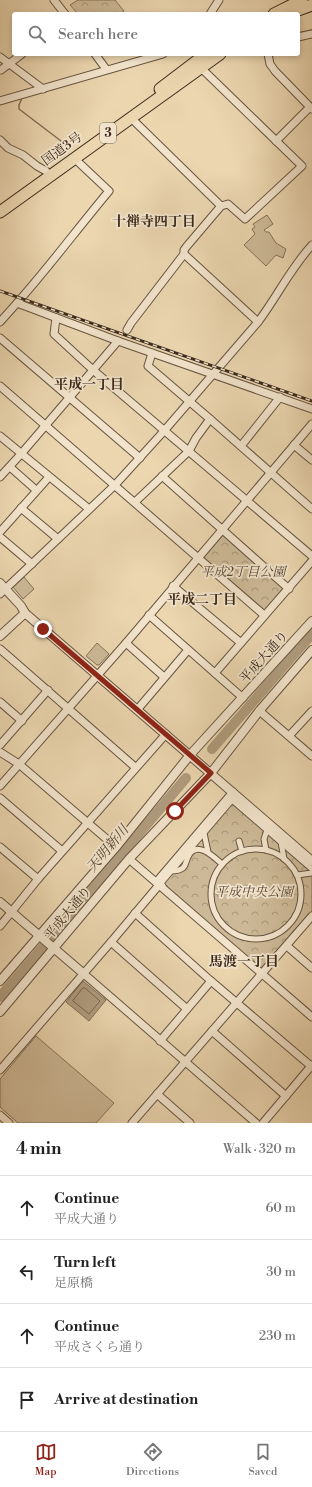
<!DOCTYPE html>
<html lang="en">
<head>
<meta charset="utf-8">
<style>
  body { margin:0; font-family:"Libre Bodoni","Noto Serif JP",serif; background:#f6f6f6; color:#222 }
  .stop { position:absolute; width:12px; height:12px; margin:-9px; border:3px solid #8f2418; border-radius:50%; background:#fff }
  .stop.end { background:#8f2418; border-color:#fff; box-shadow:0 1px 4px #0008 }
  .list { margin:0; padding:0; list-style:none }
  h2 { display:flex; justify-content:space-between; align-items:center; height:52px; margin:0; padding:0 16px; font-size:17px }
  h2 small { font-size:13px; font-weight:400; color:#767676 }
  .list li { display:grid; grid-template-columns:26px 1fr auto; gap:12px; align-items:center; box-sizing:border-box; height:64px; padding:0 16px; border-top:1px solid #e0e0e0 }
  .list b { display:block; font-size:15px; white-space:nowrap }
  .list p { margin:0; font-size:13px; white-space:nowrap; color:#767676 }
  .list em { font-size:13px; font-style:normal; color:#767676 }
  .icon { flex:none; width:22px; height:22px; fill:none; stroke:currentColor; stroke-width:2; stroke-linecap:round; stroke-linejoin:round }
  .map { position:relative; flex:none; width:312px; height:1123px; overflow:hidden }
  .search { position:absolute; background:#fff; box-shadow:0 2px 6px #0003; left:12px; right:12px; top:12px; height:44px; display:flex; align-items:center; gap:10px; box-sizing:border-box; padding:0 14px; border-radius:4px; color:#767676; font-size:15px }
  .sheet { height:308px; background:#fff }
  nav { display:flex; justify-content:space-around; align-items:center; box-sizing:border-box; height:56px; border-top:1px solid #e0e0e0; background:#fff; font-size:11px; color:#767676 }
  nav a { display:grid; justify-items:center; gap:2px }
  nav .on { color:#8f2418 }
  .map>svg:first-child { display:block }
</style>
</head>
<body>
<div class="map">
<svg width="312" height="1123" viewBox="0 0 312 1123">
  <defs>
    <pattern id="forest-crowns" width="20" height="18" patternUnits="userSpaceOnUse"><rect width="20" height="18" fill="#cdb997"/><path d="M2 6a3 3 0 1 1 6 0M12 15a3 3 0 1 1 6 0" fill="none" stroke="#a8977a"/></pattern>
  </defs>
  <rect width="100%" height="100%" fill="#ebd6b0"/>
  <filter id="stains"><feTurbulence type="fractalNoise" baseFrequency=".005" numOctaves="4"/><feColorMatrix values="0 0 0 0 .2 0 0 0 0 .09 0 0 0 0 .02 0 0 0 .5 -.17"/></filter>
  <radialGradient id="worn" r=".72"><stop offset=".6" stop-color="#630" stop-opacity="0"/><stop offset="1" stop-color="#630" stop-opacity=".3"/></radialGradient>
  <g fill="url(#forest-crowns)" stroke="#84725a">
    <path d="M78 0H115L124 11 119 14H78L70 5Z"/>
    <path d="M223 535H225L284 586V590L266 611H264L204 559V557Z"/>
    <path d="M231 799 312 869V911L260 969 160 883Z"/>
  </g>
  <g fill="#cdb997" stroke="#84725a">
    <path d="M267 215 273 224 264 230 266 232H269L276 243 286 249 283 258 276 255 266 266 244 245 255 234 252 229 255 227 253 224Z"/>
    <path d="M24 577 34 589 23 599 13 587Z"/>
    <path d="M97 643 109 654 99 665H97L86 656Z"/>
    <path d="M36 1036 114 1103 96 1123H18L0 1107V1079Z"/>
  </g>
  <path fill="#b09c7e" stroke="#826e57" d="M83 981 106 1000 89 1021 66 1002Z"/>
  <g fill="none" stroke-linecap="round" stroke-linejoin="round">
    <path stroke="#76634d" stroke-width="1" d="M83 988H85L100 1001 89 1014 73 1001Z"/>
    <g stroke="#826e57" stroke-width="1.5">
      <path d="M298 33 312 30"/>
      <path d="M22 98 19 105V109L61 141 69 150"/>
    </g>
    <g stroke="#b09c7e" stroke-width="10">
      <path d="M212 749 312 634"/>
      <path d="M51 938 186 778"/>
      <path d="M0 997 44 946"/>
    </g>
    <defs>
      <g id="pedestrian">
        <path d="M231 799 312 869"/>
        <path d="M204 833 208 852"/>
        <path d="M239 841 242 851"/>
        <path d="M281 842 284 859"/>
        <circle cx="256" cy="894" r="45"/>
        <path d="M266 850 264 839 267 830"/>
        <path d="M171 871C175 871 179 871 183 868 186 865 186 861 188 857 196 839 214 857 222 864"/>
        <path d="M297 875 312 873"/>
        <path d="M163 886 161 883 232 800"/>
      </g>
      <g id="minor">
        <path d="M54 0 65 14"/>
        <path d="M210 14 219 0"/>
        <path d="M298 37 312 34"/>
        <path d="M95 54 106 69"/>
        <path d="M268 54 270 64 275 71 312 109"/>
        <path d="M0 57 43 89"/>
        <path d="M198 65 302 166 245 219 228 204 221 206"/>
        <path d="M1 70 22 54"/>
        <path d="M0 101 163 54"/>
        <path d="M0 140 8 148 23 155 37 166 46 171"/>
        <path d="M276 141 309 108"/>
        <path d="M184 254 258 322"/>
        <path d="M17 303C49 267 78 228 109 191L74 158"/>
        <path d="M56 318 54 334 93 370 312 556"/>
        <path d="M0 322 17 303 118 341 312 409"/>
        <path d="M127 330 131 323 184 254V250L187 246 221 206 130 117"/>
        <path d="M0 338 140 458"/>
        <path d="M152 353 148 366 210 419 312 509"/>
        <path d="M0 386 264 615"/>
        <path d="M0 436 89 509"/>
        <path d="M294 445 312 460"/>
        <path d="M241 446 280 397"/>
        <path d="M10 467 36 490"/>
        <path d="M162 476 289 589"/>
        <path d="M0 477 21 454 118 341"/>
        <path d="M135 502 189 451 196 438 210 419"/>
        <path d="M21 508 58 539"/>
        <path d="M0 532 49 477"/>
        <path d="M0 537 32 564"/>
        <path d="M173 586 241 643"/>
        <path d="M0 594 115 485 164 431 258 322C277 297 290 269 312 245"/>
        <path d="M149 615 243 698"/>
        <path d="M126 643 164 677"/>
        <path d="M0 649 135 767"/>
        <path d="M215 673 312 561"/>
        <path d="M0 702 22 721"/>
        <path d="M137 710 188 650"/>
        <path d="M260 710 263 714 312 756"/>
        <path d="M289 736 312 711"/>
        <path d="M0 745 48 690"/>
        <path d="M0 752 19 764 116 847"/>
        <path d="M0 786 126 643 312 424"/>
        <path d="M0 798 62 851"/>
        <path d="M0 847 38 879"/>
        <path d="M129 859 312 1017"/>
        <path d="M135 913 211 981 311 1066"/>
        <path d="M0 926 38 879 166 734"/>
        <path d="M111 942 187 1009"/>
        <path d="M287 946 312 968"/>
        <path d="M84 974 256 1123"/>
        <path d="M212 1031 286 1096"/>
        <path d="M160 1041 211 981"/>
        <path d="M0 1070 111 942 159 885V879L233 792"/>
        <path d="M157 1094 190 1123"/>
        <path d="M0 1115 9 1123"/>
        <path d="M132 1123 312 916"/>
        <path d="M263 1123 312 1065"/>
      </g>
      <g id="tertiary">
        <path d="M0 583 21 606 25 613 312 861"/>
        <path d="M0 636 25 613"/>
        <path d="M0 902 84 974"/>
        <path d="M0 981 116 847 190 755 312 621"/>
        <path d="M0 1012 129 859 211 773 260 710 312 650"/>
      </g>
      <g id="trunk">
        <path d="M290 13 312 5"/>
        <path d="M274 14 302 0"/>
        <path d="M160 89 206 54"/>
        <path d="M0 212 220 54"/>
      </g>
    </defs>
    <use href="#pedestrian" stroke="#685541" stroke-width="7"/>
    <use href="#minor" stroke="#685541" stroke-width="9"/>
    <use href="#tertiary" stroke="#685541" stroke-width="10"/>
    <use href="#trunk" stroke="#3c2a1c" stroke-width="13"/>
    <use href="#pedestrian" stroke="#f2e4cc" stroke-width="5"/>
    <use href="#minor" stroke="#f2e4cc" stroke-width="7"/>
    <use href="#tertiary" stroke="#f2e4cc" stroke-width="8"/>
    <use href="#trunk" stroke="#ebd6b0" stroke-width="11"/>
    <defs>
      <path id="rail" d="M0 291 312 401"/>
    </defs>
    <use href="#rail" stroke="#3c2a1c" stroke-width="3"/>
    <use href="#rail" stroke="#f2e4cc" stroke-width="1.5" stroke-dasharray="4.5" stroke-linecap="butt"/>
  </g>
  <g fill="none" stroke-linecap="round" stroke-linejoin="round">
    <path stroke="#8f2418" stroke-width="5" d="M43 629 211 773 175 811"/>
  </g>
  <g text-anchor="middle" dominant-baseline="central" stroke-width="3.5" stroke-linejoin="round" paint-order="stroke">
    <rect fill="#f2e4cc" stroke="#736251" stroke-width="1" x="100" y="123" width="16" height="20" rx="3"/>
    <g font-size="12" font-weight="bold" fill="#3c2a1c">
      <text x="108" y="133">3</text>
    </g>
    <g font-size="13" fill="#3c2a1c" stroke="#f2e4cc">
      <text transform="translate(62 149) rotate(-36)">国道3号</text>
      <text transform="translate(264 657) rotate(-48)">平成大通り</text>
      <text transform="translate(68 913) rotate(-50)">平成大通り</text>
    </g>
    <g font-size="13" font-style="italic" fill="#594735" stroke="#f2e4cc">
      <text x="243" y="572">平成2丁目公園</text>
      <text x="254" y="892">平成中央公園</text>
    </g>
    <g font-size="14" font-weight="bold" fill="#3c2a1c" stroke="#f2e4cc">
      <text x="154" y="222">十禅寺四丁目</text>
      <text x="89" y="385">平成一丁目</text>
      <text x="202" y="600">平成二丁目</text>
      <text x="244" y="962">馬渡一丁目</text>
    </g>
    <g font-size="14" font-style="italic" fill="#594634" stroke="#f2e4cc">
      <text transform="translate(108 849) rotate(-50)">天明新川</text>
    </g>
  </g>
  <rect width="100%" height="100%" filter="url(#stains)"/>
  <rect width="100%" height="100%" fill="url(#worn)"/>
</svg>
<div class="stop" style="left:175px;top:811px"></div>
<div class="stop end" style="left:43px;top:629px"></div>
<div class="search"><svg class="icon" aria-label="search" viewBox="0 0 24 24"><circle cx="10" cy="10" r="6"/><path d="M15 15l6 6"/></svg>Search here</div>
</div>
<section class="sheet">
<h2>4 min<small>Walk · 320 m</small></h2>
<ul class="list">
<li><svg class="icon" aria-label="ahead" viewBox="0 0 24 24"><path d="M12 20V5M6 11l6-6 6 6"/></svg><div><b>Continue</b><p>平成大通り</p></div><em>60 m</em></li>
<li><svg class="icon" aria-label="left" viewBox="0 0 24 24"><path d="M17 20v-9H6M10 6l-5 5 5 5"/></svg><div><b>Turn left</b><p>足原橋</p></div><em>30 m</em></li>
<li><svg class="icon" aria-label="ahead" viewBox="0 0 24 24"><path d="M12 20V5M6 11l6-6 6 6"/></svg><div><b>Continue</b><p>平成さくら通り</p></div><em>230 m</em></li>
<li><svg class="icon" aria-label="arrive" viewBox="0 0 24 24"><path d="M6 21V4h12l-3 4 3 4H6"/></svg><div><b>Arrive at destination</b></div></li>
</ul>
</section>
<nav>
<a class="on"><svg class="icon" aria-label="map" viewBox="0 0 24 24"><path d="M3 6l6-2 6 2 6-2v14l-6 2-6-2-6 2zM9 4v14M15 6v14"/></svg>Map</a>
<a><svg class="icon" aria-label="directions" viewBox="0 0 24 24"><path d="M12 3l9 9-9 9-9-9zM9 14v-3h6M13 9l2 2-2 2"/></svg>Directions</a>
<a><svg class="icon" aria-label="saved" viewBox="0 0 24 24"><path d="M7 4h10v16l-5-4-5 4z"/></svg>Saved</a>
</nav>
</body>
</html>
